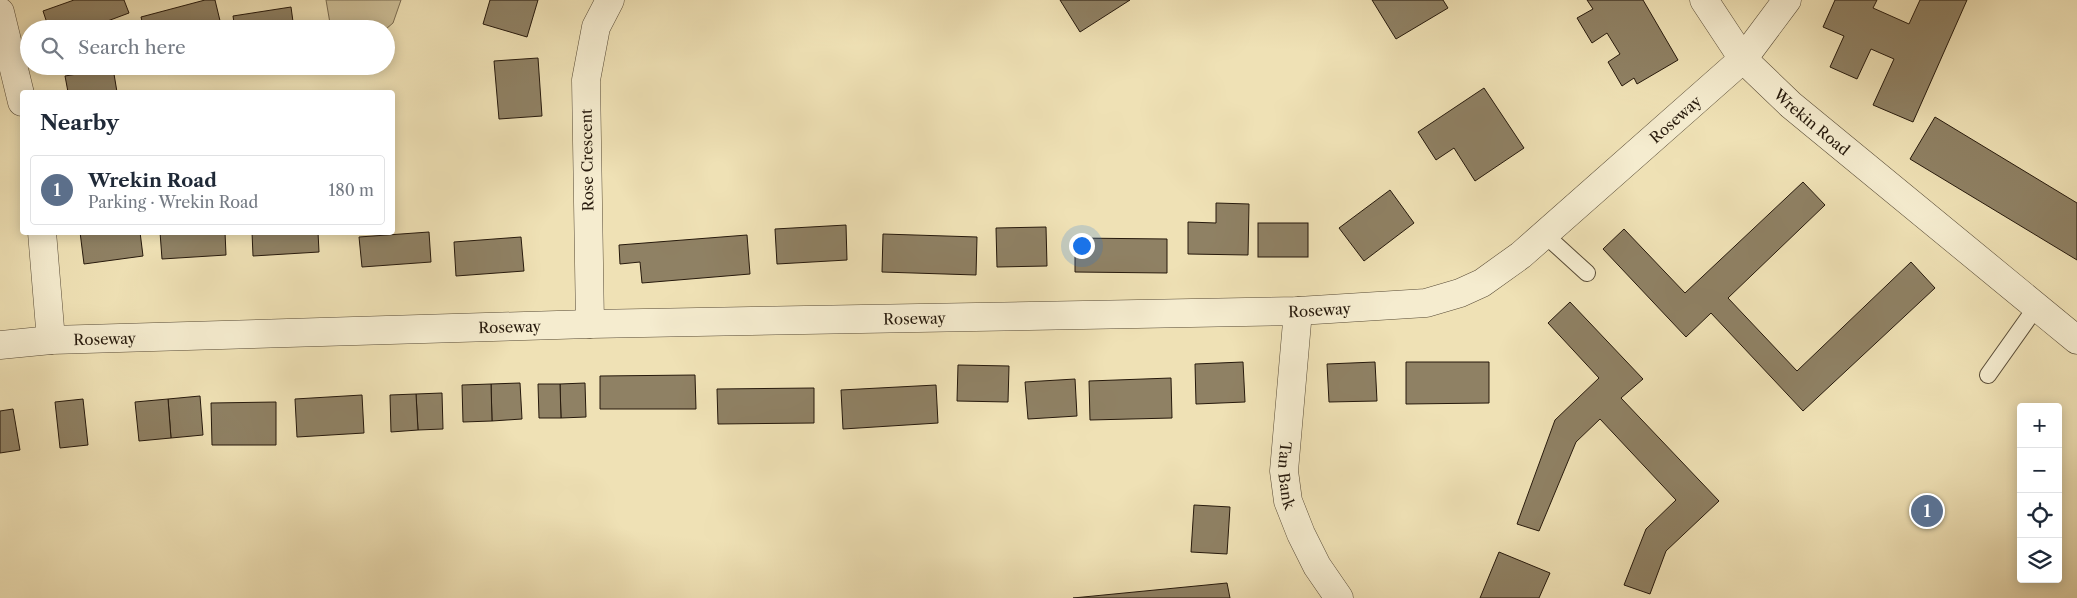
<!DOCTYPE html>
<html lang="en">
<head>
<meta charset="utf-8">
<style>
  body { margin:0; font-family:"Libre Caslon Text",serif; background:#f2f2f3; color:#1f2937 }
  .controls { position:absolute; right:15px; bottom:15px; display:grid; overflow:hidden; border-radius:5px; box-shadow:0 2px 12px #0003 }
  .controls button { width:45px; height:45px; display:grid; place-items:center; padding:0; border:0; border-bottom:1px solid #e0e1e3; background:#fff; color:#1f2937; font:25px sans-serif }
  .you { position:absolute; left:1081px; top:245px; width:18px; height:18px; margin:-12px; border:4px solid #fff; border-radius:50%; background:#1a73e8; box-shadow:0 0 0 8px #1a73e833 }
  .badge { display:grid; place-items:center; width:32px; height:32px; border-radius:50%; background:#8f2418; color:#fff; font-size:16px; font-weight:700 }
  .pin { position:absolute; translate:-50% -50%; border:2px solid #fff; box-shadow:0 1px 5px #0006 }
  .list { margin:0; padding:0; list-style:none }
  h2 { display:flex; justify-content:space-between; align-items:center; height:65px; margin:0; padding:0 20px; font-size:21px }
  h2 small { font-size:16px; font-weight:400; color:#747a83 }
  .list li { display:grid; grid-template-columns:32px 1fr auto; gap:15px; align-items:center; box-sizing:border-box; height:70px; margin:0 10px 10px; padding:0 10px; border:1px solid #e0e1e3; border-radius:5px }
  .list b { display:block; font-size:19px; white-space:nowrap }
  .list p { margin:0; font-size:16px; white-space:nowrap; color:#747a83 }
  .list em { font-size:16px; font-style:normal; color:#747a83 }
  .icon { flex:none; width:28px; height:28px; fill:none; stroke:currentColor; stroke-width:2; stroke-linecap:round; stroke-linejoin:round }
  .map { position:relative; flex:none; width:2077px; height:598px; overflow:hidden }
  .search { position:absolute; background:#fff; box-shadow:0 2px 12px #0003; left:20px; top:20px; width:375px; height:55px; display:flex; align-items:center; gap:12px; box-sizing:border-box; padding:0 18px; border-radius:28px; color:#747a83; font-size:19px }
  .panel { position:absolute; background:#fff; box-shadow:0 2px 12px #0003; left:20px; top:90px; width:375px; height:145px; border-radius:5px }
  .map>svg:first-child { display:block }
</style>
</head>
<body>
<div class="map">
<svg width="2077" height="598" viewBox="0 0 2077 598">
  <rect width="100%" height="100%" fill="#efe1b5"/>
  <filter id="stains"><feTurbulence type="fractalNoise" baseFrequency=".004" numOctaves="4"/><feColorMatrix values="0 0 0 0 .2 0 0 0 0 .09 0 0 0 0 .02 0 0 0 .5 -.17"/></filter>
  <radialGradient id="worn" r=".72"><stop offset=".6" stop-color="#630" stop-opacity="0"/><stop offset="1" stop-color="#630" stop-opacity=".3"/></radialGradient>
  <path fill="#cdbf98" stroke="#7a6c52" d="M326 0H401L393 23 386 29H331Z"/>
  <g fill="#8f8164" stroke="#26190c">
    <path d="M74 0H124L129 13 86 29H49L43 11Z"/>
    <path d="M205 0H215L222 29H144L141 17Z"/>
    <path d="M490 0H538L527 37 483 24Z"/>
    <path d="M1060 0H1130L1080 32Z"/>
    <path d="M1372 0H1443L1448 8 1396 39Z"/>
    <path d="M1587 0H1643L1678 60 1637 84 1634 78 1622 86 1608 62 1620 54 1607 33 1592 43 1577 18 1593 9Z"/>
    <path d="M1835 0H1877L1873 8 1909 24 1920 0H1967L1913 122 1873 105 1894 59 1871 49 1857 79 1830 67 1844 36 1823 27Z"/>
    <path d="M291 7 294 29H235L233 16Z"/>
    <path d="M538 58 542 116 499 119 494 61Z"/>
    <path d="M113 68 117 92H68L65 76Z"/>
    <path d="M1484 88 1524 148 1475 181 1454 148 1436 160 1418 132Z"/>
    <path d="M1935 117 2077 203V260L1910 159Z"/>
    <path d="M1803 182 1825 205 1728 298 1797 371 1911 262 1935 288 1803 411 1711 313 1686 337 1603 249 1624 229 1685 293Z"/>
    <path d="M1390 190 1414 223 1364 261 1339 228Z"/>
    <path d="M1216 203 1249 204 1248 255 1188 254V222L1216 223Z"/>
    <rect x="1258" y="223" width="50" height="34"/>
    <path d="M846 225 847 260 777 264 775 229Z"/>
    <path d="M1046 227 1047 266 997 267 996 228Z"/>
    <path d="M80 232H140L143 256 84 264Z"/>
    <path d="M160 232H225L226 255 162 259Z"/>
    <path d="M252 232H318L319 252 253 256Z"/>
    <path d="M429 232 431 262 362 267 359 237Z"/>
    <path d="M883 234 977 237 976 275 882 272Z"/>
    <path d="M747 235 750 274 642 283 640 262 620 264 619 245Z"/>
    <path d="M521 237 524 271 456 276 454 242Z"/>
    <path d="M1075 238 1167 239V273L1075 272Z"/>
    <path d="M1570 302 1643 379 1621 398 1719 501 1666 551 1650 594 1624 585 1646 529 1676 500 1600 419 1576 442 1539 531 1517 524 1555 420 1599 378 1548 323Z"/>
    <path d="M1243 362 1245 402 1196 404 1195 364Z"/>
    <path d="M1375 362 1377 401 1329 402 1327 364Z"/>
    <path d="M1406 362H1489V403L1406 404Z"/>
    <path d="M958 365 1009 366 1008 402 957 401Z"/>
    <path d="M695 375 696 409H600V376Z"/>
    <path d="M1171 378 1172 418 1090 420 1089 381Z"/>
    <path d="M1075 379 1077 416 1028 419 1025 382Z"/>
    <path d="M520 383 522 419 492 421 491 384Z"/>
    <path d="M585 383 586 417 561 418 560 384Z"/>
    <path d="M491 384 492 421 463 422 462 385Z"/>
    <path d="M538 384H560L561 418H539Z"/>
    <path d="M936 385 938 423 843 429 841 390Z"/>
    <path d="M814 388V423L718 424 717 389Z"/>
    <path d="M442 393 443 429 418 430 416 394Z"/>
    <path d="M416 394 418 430 391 432 390 395Z"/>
    <path d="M362 395 364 433 297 437 295 399Z"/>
    <path d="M200 396 203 435 171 438 168 399Z"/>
    <path d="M83 399 88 445 60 448 55 402Z"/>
    <path d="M168 399 171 438 139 441 135 402Z"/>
    <path d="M276 402V445H212L211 403Z"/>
    <path d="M13 409 20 450 0 453V411Z"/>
    <path d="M1194 505 1230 507 1227 554 1191 552Z"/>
    <path d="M1499 552 1550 573 1539 598H1480Z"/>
    <path d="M1227 583 1230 598H1073Z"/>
  </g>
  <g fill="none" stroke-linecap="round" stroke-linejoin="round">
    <defs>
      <g id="service">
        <path d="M1543 233 1587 273"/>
        <path d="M1988 375 2037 306"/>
      </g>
      <g id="minor">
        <path id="s1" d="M1704 0 1743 59 1791 105 2077 340"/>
        <path d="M0 12 22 102"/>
        <path d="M42 232 51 340"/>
        <path id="s2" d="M1298 311 1284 471 1288 501 1301 534 1317 566 1339 598"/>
        <path d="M590 324 586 80 596 27 610 0"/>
        <path id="s3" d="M0 345 51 340 590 324 1298 311 1426 303 1460 293 1482 283 1521 255 1743 59 1787 0"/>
      </g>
    </defs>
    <use href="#service" stroke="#584b36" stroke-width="18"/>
    <use href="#minor" stroke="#584b36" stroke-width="29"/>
    <use href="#service" stroke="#f5eccf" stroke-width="16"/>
    <use href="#minor" stroke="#f5eccf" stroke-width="28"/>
  </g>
  <g text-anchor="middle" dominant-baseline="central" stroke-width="5" stroke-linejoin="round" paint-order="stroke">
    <g font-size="15" fill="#26190c" stroke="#f5eccf">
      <text stroke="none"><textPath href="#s3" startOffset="1740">Roseway</textPath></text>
      <text stroke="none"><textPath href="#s1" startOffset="164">Wrekin Road</textPath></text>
      <text transform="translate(587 160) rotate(-91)">Rose Crescent</text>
      <text stroke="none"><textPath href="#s3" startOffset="1320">Roseway</textPath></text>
      <text stroke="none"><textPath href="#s3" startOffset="915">Roseway</textPath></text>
      <text stroke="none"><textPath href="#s3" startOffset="510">Roseway</textPath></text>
      <text stroke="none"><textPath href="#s3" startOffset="105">Roseway</textPath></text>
      <text stroke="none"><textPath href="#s2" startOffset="165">Tan Bank</textPath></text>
    </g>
  </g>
  <rect width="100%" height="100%" filter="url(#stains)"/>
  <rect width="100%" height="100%" fill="url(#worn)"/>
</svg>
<div class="controls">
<button>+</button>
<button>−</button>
<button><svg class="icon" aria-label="locate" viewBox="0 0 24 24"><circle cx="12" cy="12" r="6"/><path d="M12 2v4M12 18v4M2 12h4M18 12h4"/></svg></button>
<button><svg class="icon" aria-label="layers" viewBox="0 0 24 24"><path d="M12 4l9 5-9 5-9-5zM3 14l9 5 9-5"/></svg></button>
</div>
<div class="you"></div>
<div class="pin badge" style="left:1927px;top:511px;background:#5c6f8a">1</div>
<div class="search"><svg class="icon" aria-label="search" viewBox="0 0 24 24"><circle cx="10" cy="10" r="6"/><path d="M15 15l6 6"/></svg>Search here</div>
<section class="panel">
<h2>Nearby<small></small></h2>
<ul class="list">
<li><span class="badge" style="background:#5c6f8a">1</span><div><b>Wrekin Road</b><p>Parking · Wrekin Road</p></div><em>180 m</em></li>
</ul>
</section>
</div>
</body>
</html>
